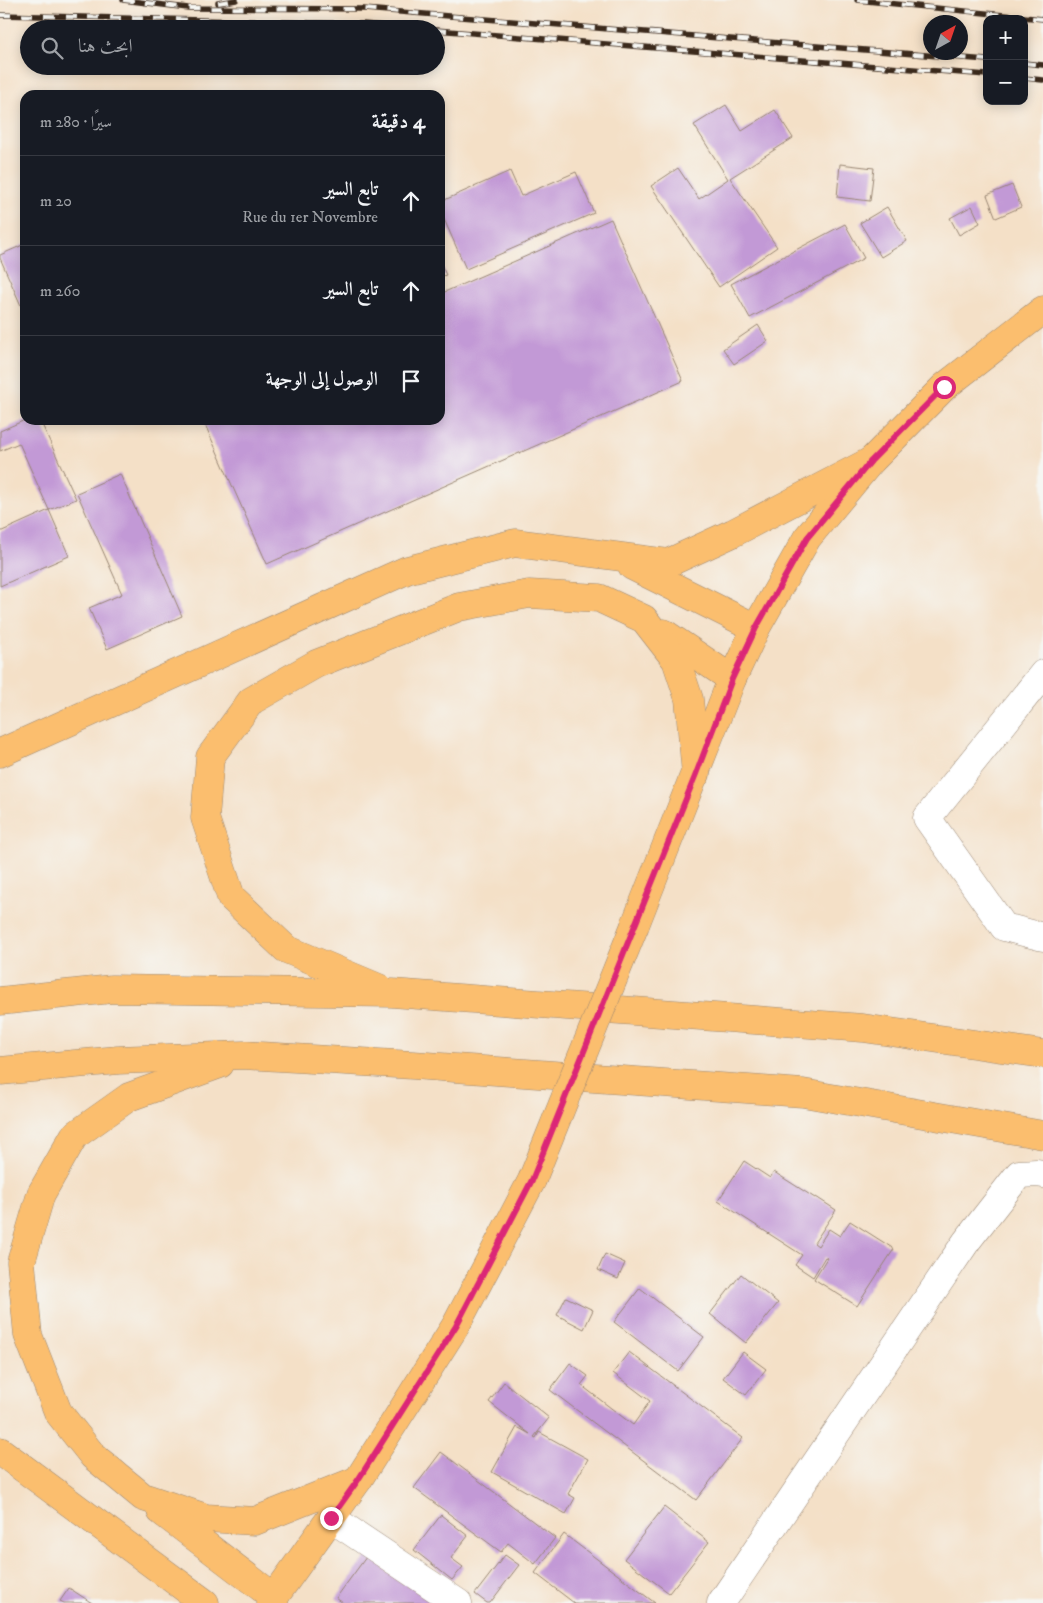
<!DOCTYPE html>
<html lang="ar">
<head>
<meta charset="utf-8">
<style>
  body { margin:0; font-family:"IM FELL DW Pica",Amiri,serif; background:#20242c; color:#f1f3f6; direction:rtl }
  .controls { position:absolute; right:15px; top:15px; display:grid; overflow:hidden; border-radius:10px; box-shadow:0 2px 12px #0003 }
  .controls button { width:45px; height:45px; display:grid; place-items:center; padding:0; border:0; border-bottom:1px solid #363941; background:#171b24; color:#f1f3f6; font:25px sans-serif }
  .compass { position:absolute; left:923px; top:15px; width:45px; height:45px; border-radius:50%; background:#171b24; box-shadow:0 2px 12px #0003; rotate:40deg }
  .stop { position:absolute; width:15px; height:15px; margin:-11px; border:4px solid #db2777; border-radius:50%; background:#fff }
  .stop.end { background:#db2777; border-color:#fff; box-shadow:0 1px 5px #0008 }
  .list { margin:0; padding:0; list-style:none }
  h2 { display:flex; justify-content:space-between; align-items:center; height:65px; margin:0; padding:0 20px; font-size:21px }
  h2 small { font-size:16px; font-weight:400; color:#9ea1a6 }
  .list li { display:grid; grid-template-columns:32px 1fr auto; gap:15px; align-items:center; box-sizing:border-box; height:90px; padding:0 20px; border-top:1px solid #363941 }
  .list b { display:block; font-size:19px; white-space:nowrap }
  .list p { margin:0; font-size:16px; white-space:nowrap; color:#9ea1a6 }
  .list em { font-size:16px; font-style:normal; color:#9ea1a6 }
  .icon { flex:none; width:28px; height:28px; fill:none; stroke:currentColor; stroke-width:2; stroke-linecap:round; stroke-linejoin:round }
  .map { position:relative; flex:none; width:1043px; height:1603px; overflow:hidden; direction:ltr }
  .search { position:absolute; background:#171b24; box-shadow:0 2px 12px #0003; left:20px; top:20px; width:425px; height:55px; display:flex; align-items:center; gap:12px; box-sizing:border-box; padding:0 18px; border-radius:28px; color:#9ea1a6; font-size:19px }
  .panel { position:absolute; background:#171b24; box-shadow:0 2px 12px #0003; left:20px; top:90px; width:425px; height:335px; border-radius:15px; direction:rtl }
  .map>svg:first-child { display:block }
</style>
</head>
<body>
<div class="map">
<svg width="1043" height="1603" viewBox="0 0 1043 1603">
  <rect width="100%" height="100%" fill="#f6f6f2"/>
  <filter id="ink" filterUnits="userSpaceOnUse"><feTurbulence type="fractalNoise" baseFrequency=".02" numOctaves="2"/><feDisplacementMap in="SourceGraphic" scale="10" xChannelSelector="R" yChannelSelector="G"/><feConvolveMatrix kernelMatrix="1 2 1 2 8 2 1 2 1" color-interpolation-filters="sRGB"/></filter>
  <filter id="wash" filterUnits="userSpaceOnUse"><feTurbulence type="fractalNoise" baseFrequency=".0096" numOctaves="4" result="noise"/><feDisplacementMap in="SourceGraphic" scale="20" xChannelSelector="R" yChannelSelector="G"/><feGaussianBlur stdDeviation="1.12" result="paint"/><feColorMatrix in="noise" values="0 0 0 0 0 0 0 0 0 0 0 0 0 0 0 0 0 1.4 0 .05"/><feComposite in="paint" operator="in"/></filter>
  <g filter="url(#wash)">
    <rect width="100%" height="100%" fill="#f4e0c7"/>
    <g id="blocks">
      <g fill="#c299d6">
        <path d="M726 105 742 131 775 110 793 138 730 178 777 247 719 287 651 186 678 168 699 199 728 179 694 125Z"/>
        <path d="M840 164 874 168 870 201 837 197Z"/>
        <path d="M510 171 521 196 576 172 594 213 466 269 440 210V202Z"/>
        <path d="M1012 185 1021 207 996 218 987 195Z"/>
        <path d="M972 206 980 223 959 235 950 218Z"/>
        <path d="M887 207 907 241 881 257 860 223Z"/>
        <path d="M611 219 683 381 267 564 203 420H440V294Z"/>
        <path d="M845 224 864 258 750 318 731 284Z"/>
        <path d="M25 244V310H23L0 258V255Z"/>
        <path d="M440 262 446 275 440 277Z"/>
        <path d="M758 325 768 341 734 364 723 349Z"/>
        <path d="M25 420H40L76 499 49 510 69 556 0 586V532L49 510 19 443 0 451V431Z"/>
        <path d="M120 474 182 616 107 649 89 608 122 594 77 493Z"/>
        <path d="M744 1161 770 1178 774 1172 815 1198 816 1197 836 1210 814 1243 818 1246 829 1229 840 1236 850 1221 894 1249 857 1306 814 1279 827 1258 825 1257 813 1277 795 1265 802 1255 718 1201Z"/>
        <path d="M605 1254 625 1263 618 1279 598 1270Z"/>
        <path d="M741 1274 778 1303 746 1343 710 1314Z"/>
        <path d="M640 1288 704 1337 678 1371 614 1322Z"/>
        <path d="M566 1297 593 1310 584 1329 557 1315Z"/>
        <path d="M629 1352 743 1438 696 1500 550 1390 570 1363 588 1376 581 1385 633 1425 650 1401 613 1373Z"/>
        <path d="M743 1352 766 1369 746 1395 723 1378Z"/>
        <path d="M504 1382 549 1418 534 1437 536 1438 539 1432 588 1459 568 1494 575 1498 566 1514 492 1472 517 1427 530 1434 489 1402Z"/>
        <path d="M441 1452 555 1538 535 1564 508 1543 501 1552 414 1488Z"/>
        <path d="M664 1507 709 1542 669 1593 624 1559Z"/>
        <path d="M441 1515 468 1536 451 1558 463 1567 452 1580 414 1550Z"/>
        <path d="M564 1534 655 1603H574L535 1573Z"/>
        <path d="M372 1549 444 1603H343L336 1598Z"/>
        <path d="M505 1555 519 1565 490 1603H487L475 1594Z"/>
        <path d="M69 1588 92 1603H64L60 1601Z"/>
      </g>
    </g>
  </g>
  <g filter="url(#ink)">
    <use href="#blocks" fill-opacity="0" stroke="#988572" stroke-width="1"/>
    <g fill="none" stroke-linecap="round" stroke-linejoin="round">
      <defs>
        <g id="minor">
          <path d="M1043 674 927 818 1004 927 1043 937"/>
          <path d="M331 1518 458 1603"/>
          <path d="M721 1603 966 1242 1019 1174 1037 1173 1043 1174"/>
        </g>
        <g id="primary">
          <path d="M635 925 732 679 756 628 807 538 871 461 944 387 1043 310"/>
          <path d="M270 1603 358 1480 456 1325 532 1180"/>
        </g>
        <g id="trunk">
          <path d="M632 566 756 628"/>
          <path d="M664 633 732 679"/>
          <path d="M0 753 407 570 515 543 668 563 733 533 871 461"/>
          <path d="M379 988 286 949 231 897 205 818 210 757 251 701 316 664 459 607 529 594 599 598 644 619 676 660 689 699 696 774"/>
          <path d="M0 1001 112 989 392 993 863 1028 1043 1054"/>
          <path d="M220 1064 129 1097 74 1136 41 1194 21 1262 28 1335 58 1412 93 1456 143 1497 206 1518 255 1521 358 1480"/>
          <path d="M0 1071 118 1060 243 1055 413 1065 803 1093 1043 1135"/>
          <path d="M0 1451 205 1603"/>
          <path d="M161 1511 275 1598"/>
        </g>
      </defs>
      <use href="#minor" stroke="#988572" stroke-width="29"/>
      <use href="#primary" stroke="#988572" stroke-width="29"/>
      <use href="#trunk" stroke="#988572" stroke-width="29"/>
      <use href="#minor" stroke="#fff" stroke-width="28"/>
      <use href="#primary" stroke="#fbbe6e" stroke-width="28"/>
      <use href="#trunk" stroke="#fbbe6e" stroke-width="28"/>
      <defs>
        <g id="rail">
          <path d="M123 0 188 8 364 9 987 60"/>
          <path d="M857 0 1043 19"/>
          <path d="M218 3 236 0"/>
          <path d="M0 15 363 24 420 29"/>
          <path d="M436 30 987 75"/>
          <path d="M1024 63 1043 65"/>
          <path d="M1024 78 1043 80"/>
        </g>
      </defs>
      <use href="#rail" stroke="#3b2a1e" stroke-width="5.5"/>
      <use href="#rail" stroke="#f6f6f2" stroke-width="4" stroke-dasharray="11" stroke-linecap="butt"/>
      <defs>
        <path id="primary-bridge" d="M532 1180 635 925"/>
      </defs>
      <use href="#primary-bridge" stroke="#988572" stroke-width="29" stroke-linecap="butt"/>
      <use href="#primary-bridge" stroke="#fbbe6e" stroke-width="28"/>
    </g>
  </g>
  <g fill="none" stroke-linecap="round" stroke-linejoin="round" filter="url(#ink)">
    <path stroke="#db2777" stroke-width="6" d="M331 1518 358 1480 456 1326 532 1180 696 774 732 679 756 628 807 538 871 461 944 387"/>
  </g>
</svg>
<div class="controls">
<button>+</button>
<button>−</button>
</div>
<svg class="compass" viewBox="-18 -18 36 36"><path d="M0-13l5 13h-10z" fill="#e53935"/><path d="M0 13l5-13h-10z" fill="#9ea1a6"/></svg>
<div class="stop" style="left:944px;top:387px"></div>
<div class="stop end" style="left:331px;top:1518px"></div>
<div class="search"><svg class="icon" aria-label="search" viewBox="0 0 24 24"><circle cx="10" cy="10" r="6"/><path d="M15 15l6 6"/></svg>ابحث هنا</div>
<section class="panel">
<h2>4 دقيقة<small>سيرًا · 280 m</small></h2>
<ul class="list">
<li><svg class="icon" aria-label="ahead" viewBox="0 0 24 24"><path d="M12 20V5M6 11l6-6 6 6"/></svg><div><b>تابع السير</b><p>Rue du 1er Novembre</p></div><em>20 m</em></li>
<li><svg class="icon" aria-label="ahead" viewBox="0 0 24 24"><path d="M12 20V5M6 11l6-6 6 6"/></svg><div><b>تابع السير</b></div><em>260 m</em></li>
<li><svg class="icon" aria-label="arrive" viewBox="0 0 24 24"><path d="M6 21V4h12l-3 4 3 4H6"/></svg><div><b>الوصول إلى الوجهة</b></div></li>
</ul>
</section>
</div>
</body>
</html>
